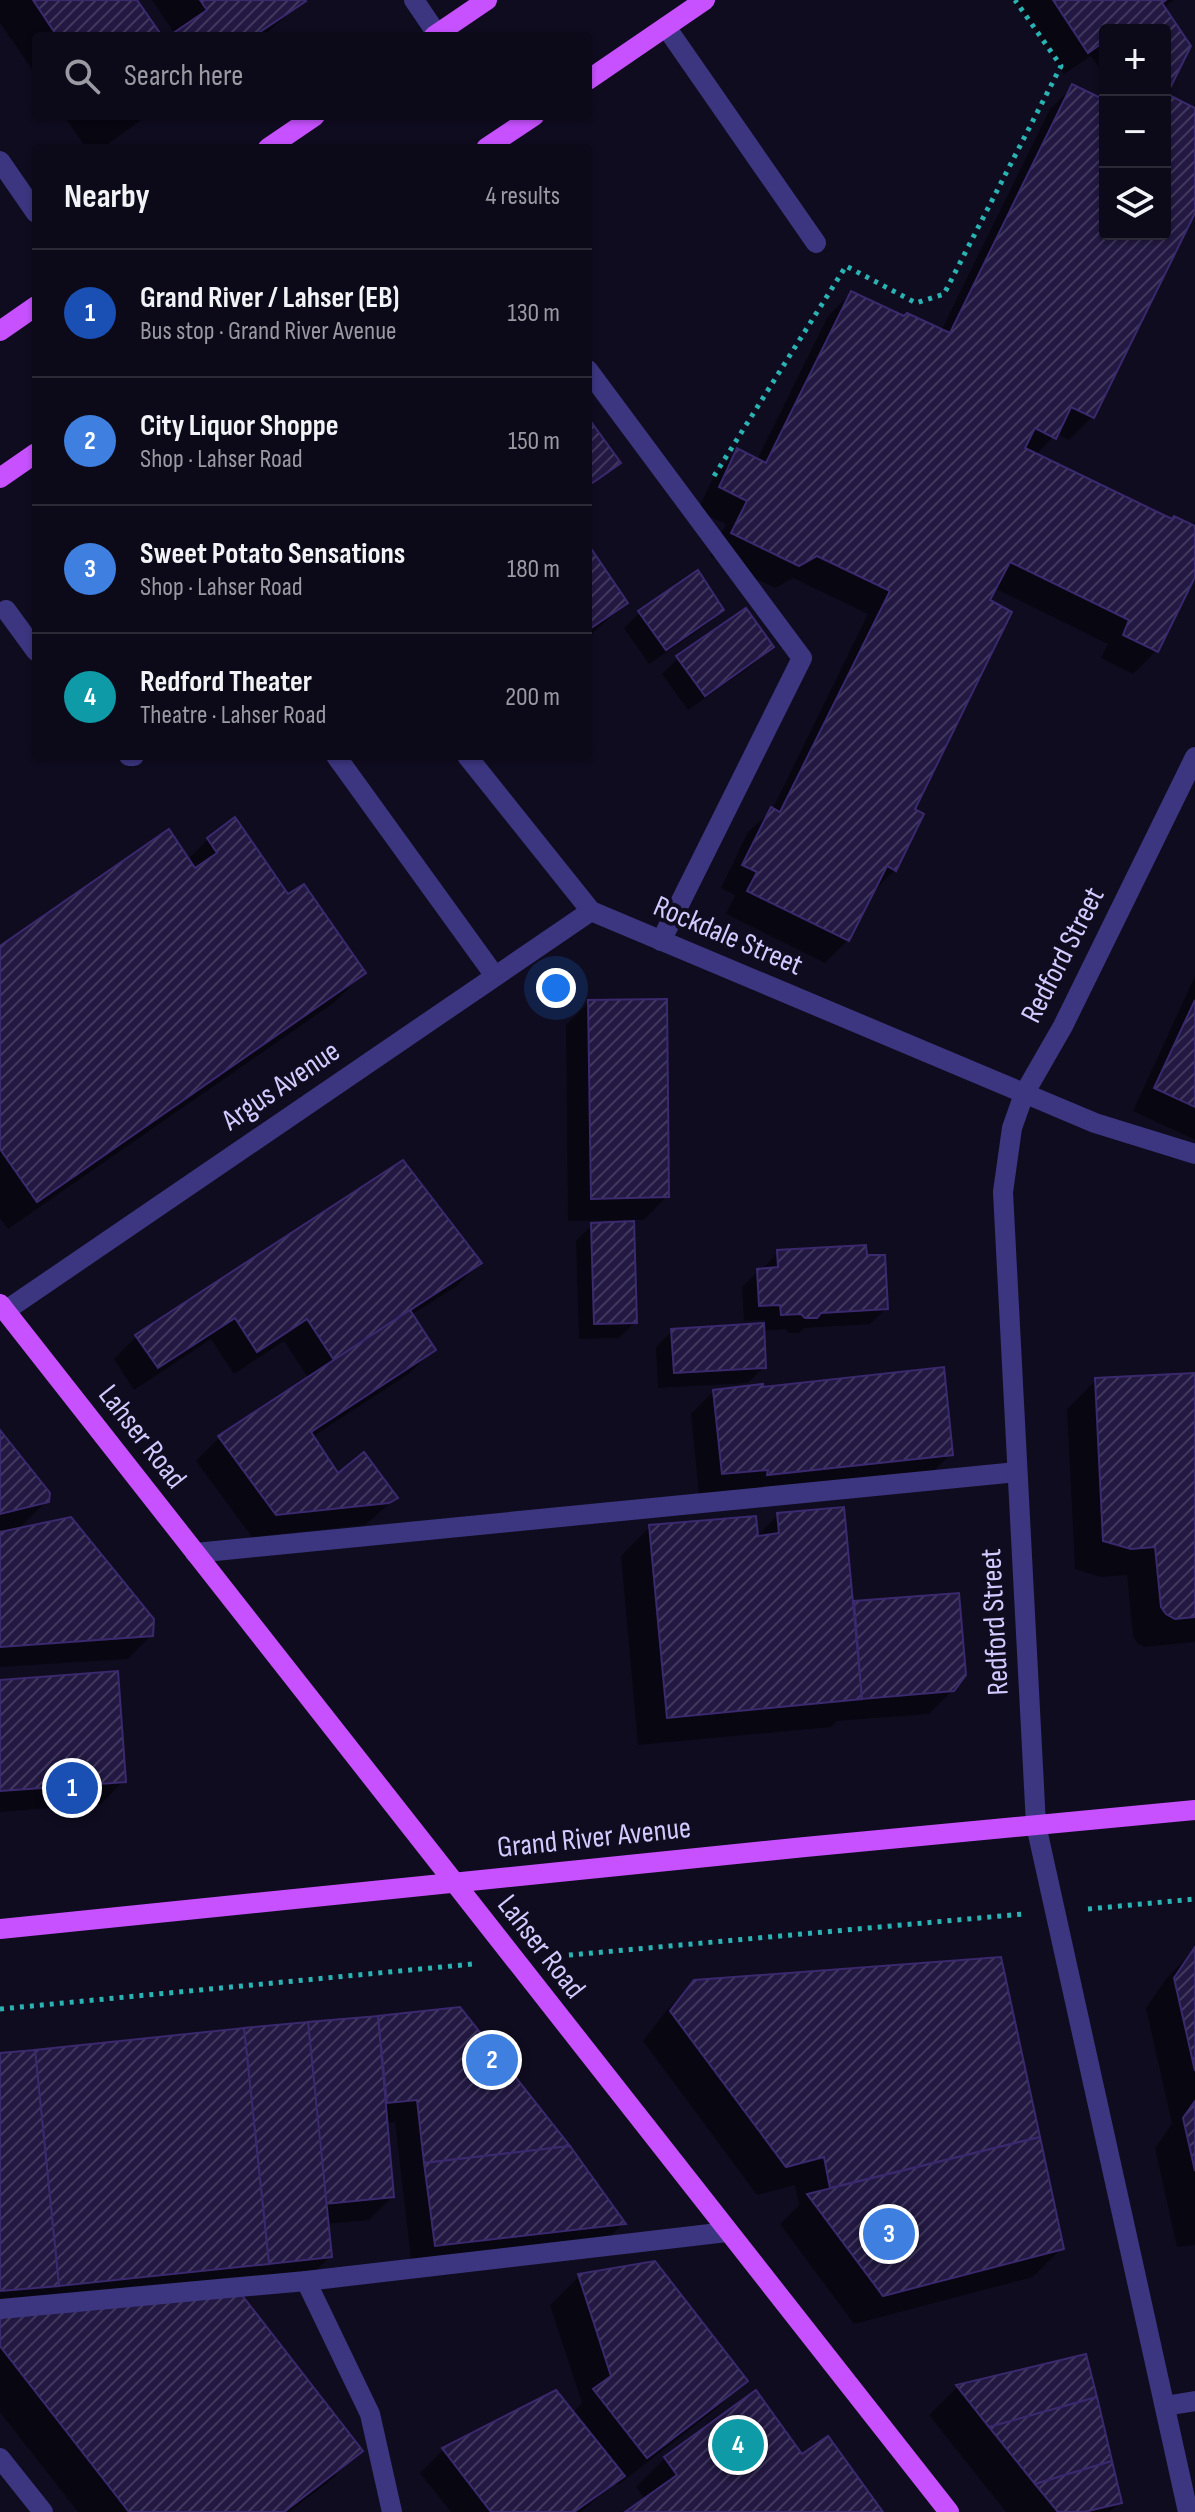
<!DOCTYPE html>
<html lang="en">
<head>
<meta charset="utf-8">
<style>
  body { margin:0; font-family:"Sofia Sans Condensed",sans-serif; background:#151221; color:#f1f3f6 }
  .controls { position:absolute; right:24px; top:24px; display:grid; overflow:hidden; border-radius:8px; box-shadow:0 2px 6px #0004 }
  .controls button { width:72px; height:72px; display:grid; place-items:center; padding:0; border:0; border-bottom:2px solid #2c2a37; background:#0c0918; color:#f1f3f6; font:40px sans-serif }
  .you { position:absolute; left:556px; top:988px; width:28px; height:28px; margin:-20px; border:6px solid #fff; border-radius:50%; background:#1a73e8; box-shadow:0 0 0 12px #1a73e833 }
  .badge { display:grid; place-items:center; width:52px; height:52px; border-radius:50%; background:#00d0f5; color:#fff; font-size:26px; font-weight:700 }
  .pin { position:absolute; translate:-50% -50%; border:4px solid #fff; box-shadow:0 2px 8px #0006 }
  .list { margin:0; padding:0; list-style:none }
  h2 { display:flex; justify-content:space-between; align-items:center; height:104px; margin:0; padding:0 32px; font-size:34px }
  h2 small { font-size:26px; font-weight:400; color:#9a9aa2 }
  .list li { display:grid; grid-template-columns:52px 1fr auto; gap:24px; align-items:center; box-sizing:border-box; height:128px; padding:0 32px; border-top:2px solid #2c2a37 }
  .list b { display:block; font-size:30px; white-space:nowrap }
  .list p { margin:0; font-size:26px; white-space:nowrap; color:#9a9aa2 }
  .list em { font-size:26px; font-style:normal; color:#9a9aa2 }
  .icon { flex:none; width:44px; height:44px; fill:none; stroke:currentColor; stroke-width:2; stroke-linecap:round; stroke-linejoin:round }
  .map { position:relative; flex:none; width:1195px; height:2512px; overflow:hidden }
  .search { position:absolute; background:#0c0918; box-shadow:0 2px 6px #0004; left:32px; top:32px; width:560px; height:88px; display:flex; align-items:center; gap:20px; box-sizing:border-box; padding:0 28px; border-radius:8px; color:#9a9aa2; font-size:30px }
  .panel { position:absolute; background:#0c0918; box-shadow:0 2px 6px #0004; left:32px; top:144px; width:560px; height:616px; border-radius:8px }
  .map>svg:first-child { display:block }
</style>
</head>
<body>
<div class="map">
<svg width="1195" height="2512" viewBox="0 0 1195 2512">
  <defs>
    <pattern id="building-hatch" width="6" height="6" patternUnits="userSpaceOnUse" patternTransform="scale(2)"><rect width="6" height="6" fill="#221841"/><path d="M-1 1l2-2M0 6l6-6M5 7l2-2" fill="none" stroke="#41385e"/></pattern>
  </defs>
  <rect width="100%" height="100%" fill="#100c20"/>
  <g fill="#0007">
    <path d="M0 0H134L159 36H36V75L0 23Z"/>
    <path d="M152 0H303L264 36H173L175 34Z"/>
    <path d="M1014 0H1174L1163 8 1188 46 1165 93V30H1105V76L1091 56 1064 74Z"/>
    <path d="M1073 86 1105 102V234H1165V96L1195 110V208L1092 417 1069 440 1056 433 1036 455 1172 521 1195 528V573L1156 651 1133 674 1101 658 1108 644 994 588 912 810 895 870 872 893 848 940 825 963 726 914 735 895 721 888 748 832 772 810 868 614 793 578 775 588 710 556 726 524 697 511 715 474 738 451 757 460 828 316 851 293 904 318 941 331 1050 109Z"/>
    <path d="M64 116H147L102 148H86Z"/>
    <path d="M588 429 618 462 588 489Z"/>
    <path d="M588 548 626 603 588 637Z"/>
    <path d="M722 609 706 625 649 664 624 628 640 612Z"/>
    <path d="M771 647 755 663 688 710 662 674 678 658Z"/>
    <path d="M208 839 288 897 364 973 335 1002 8 1229 0 1218V949L187 860Z"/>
    <path d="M1195 976V1140L1133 1111Z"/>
    <path d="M589 1002 667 1196 644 1220H631L635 1322 619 1338 579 1339 576 1241 592 1225 626 1224 625 1220 568 1221 566 1025Z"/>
    <path d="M778 1252 865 1257 886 1309 870 1324 804 1328 799 1333H789L785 1329 762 1331 764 1367 748 1383 658 1388 656 1347 672 1331 765 1325V1320L744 1321 742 1287 758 1271 762 1270Z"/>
    <path d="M479 1263 457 1286 411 1315 433 1350 410 1373 312 1437 337 1476 396 1498 365 1525 252 1537 196 1461 219 1438 309 1379 284 1341 234 1374 211 1339 134 1390 114 1359 137 1336Z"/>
    <path d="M1195 1375V1642L1145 1647 1137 1643 1133 1636 1127 1575 1101 1577 1075 1569 1067 1409 1096 1380Z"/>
    <path d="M714 1391 951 1454 928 1477 699 1496 691 1414Z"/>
    <path d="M0 1433 47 1501 17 1530 151 1635 128 1659 0 1667Z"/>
    <path d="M778 1515 851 1606 854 1603 953 1690 929 1714 837 1721 831 1727 638 1745 621 1556 650 1527 756 1537Z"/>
    <path d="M0 1682 124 1781 101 1804 0 1812Z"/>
    <path d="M1195 1949V2245L1177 2247 1155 2148 1172 2124 1146 2008 1166 1979Z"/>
    <path d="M999 1959 1062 2248 1033 2277 854 2324 780 2224 799 2205 795 2185 757 2195 643 2041 666 2011 695 1982Z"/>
    <path d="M459 2009 623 2223 601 2246 412 2268 395 2122 387 2123 392 2197 369 2220 326 2224 330 2257 307 2280 0 2311V2055Z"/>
    <path d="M579 2276 745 2380 716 2409 618 2485 615 2483 581 2512H451L420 2473 443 2450 556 2392 572 2413 582 2403 550 2305Z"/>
    <path d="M0 2323 360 2450 332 2479 289 2512H78L0 2412Z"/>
    <path d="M1085 2356 1120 2502 1110 2512H1006L929 2415 957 2387Z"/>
    <path d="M802 2457 881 2512H629L646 2500 636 2487 665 2458Z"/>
  </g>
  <g fill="url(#building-hatch)" stroke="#3a296d" stroke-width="2">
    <path d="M33 0H137L162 36H57Z"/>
    <path d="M200 0H305L306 1 254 36H169L207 10Z"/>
    <path d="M1053 0H1166L1162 3 1191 46 1167 94 1195 108V213L1094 418 1071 407 1056 439 1035 428 1025 448 1172 519 1174 516 1195 526V577L1158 652 1123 635 1129 620 1010 562 990 600 1012 612 915 809 924 814 896 871 887 866 849 941 747 891 757 872 742 865 771 807 780 812 890 591 817 556 799 566 731 533 747 501 719 487 737 448 766 463 851 291 904 316 907 313 950 333 1072 84 1105 100V234H1165V30H1105V41L1088 53Z"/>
    <path d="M592 423 621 463 588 486V426Z"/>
    <path d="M588 544 628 603 588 630Z"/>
    <path d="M698 570 724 610 666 650 638 611Z"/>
    <path d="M746 608 774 647 705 696 676 656Z"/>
    <path d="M235 817 288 894 304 884 366 973 37 1202 0 1149V946L169 829 195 868 217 853 207 838Z"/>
    <path d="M667 999 669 1197 591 1199 588 1000Z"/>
    <path d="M1195 1000V1107L1154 1088Z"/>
    <path d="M403 1160 482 1263 334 1360 307 1319 257 1352 235 1318 158 1368 135 1335Z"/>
    <path d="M634 1221 637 1323 594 1324 591 1223Z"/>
    <path d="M866 1245 867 1255H885L888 1309 821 1313 817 1318H805L801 1314 781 1315 780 1305 759 1306 757 1269 778 1267 777 1250Z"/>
    <path d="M410 1310 436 1350 311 1432 338 1473 364 1452 398 1498 389 1503 276 1515 218 1436Z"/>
    <path d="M764 1323 766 1368 674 1373 671 1329Z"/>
    <path d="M944 1367 953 1455 767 1475 768 1470 722 1474 713 1390 763 1384V1387Z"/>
    <path d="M1195 1373V1617L1175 1619 1166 1614 1161 1607 1155 1547 1131 1549 1103 1541 1095 1378Z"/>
    <path d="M0 1430 50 1493 49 1502 0 1514Z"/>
    <path d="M844 1507 862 1699 667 1718 649 1525 756 1516 758 1536 779 1533 777 1513Z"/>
    <path d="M71 1517 154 1619 153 1636 0 1647V1532Z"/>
    <path d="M959 1593 966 1675 954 1691 862 1699 854 1601Z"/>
    <path d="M118 1671 126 1782 0 1791V1680Z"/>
    <path d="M1195 1947V2071L1174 1978Z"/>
    <path d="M1001 1957 1040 2137 830 2188 824 2157 786 2167 670 2011 694 1980Z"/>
    <path d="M460 2007 570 2146 424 2163 417 2100 387 2103 378 2016Z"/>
    <path d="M378 2016 394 2197 325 2204 308 2022Z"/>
    <path d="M308 2022 332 2257 269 2264 244 2028Z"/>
    <path d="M244 2028 269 2264 59 2286 35 2050Z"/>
    <path d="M35 2050 59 2286 0 2291V2053Z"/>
    <path d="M1195 2101V2171L1183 2118Z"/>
    <path d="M1040 2137 1064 2249 883 2296 807 2194Z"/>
    <path d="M570 2146 626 2224 435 2246 424 2163Z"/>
    <path d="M655 2261 748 2381 647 2458 593 2389 611 2376 578 2274Z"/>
    <path d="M241 2294 363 2451 284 2512H129L0 2346V2320L7 2315Z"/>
    <path d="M1086 2354 1097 2397 989 2427 956 2385Z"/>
    <path d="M556 2390 625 2476 574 2512H491L442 2448Z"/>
    <path d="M756 2390 802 2454 828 2436 883 2512H625L677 2475 664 2457Z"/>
    <path d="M1097 2397 1112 2461 1035 2484 989 2427Z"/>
    <path d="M1112 2461 1122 2503 1084 2512H1058L1035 2484Z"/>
  </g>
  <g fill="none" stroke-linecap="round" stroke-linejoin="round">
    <g stroke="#2ab3b2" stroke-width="5" stroke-dasharray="4 6" stroke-linecap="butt">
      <path d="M714 476 846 266 916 303 944 294 1061 66 1015 0"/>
      <path d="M1088 1909 1195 1899"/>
      <path d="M559 1956 1023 1914"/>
      <path d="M0 2009 473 1964"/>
    </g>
    <g stroke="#3c3680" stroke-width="20">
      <path d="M414 0 437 34"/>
      <path d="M666 27 816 243"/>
      <path d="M0 161 36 213"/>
      <path d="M588 370 802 658 661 941"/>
      <path d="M6 610 36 651"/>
      <path d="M129 756H134"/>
      <path d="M336 756 495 976"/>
      <path d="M467 756 591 911 1095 1123 1195 1154"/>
      <path d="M5 1311 591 911"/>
      <path d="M195 1553 1017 1472"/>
      <path d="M306 2281 370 2414 392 2512"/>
      <path d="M0 2309 306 2281 727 2232"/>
      <path d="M1165 2406 1195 2401"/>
      <path d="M0 2458 43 2512"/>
      <path d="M1188 2512 1036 1825 1003 1192 1012 1128 1024 1094 1063 1026 1195 757"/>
    </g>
    <g stroke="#c751ff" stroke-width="20">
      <path d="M434 36 487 0"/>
      <path d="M588 80 705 0"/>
      <path d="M268 148 315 116"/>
      <path d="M486 148 534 116"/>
      <path d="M0 331 36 306"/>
      <path d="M0 478 36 453"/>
      <path d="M0 1304 949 2512"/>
      <path d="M0 1929 805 1847 1195 1810"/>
    </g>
  </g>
  <g text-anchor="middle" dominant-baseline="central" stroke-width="8" stroke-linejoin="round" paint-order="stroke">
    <g font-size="30" fill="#d3caff" stroke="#100c20">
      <text transform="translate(728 936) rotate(23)">Rockdale Street</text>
      <text transform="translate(1063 955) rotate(-63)">Redford Street</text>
      <text transform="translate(281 1086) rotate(-34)">Argus Avenue</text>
      <text transform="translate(142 1437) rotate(52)">Lahser Road</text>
      <text transform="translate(995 1622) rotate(-93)">Redford Street</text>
      <text transform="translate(594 1838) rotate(-6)">Grand River Avenue</text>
      <text transform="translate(541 1947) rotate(52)">Lahser Road</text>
    </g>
  </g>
</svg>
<div class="controls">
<button>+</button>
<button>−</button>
<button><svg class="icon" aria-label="layers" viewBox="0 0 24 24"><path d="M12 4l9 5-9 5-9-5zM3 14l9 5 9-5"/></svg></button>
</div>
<div class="you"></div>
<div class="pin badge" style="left:72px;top:1788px;background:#1a4fb4">1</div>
<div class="pin badge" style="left:492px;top:2060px;background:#3f7fe0">2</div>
<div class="pin badge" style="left:889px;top:2234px;background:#3f7fe0">3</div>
<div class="pin badge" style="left:738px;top:2445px;background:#0f9aa8">4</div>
<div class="search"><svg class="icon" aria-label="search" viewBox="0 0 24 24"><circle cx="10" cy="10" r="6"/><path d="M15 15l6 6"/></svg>Search here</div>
<section class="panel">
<h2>Nearby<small>4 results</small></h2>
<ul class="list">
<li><span class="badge" style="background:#1a4fb4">1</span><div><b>Grand River / Lahser (EB)</b><p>Bus stop · Grand River Avenue</p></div><em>130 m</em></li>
<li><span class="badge" style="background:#3f7fe0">2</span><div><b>City Liquor Shoppe</b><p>Shop · Lahser Road</p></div><em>150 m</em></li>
<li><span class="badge" style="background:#3f7fe0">3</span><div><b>Sweet Potato Sensations</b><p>Shop · Lahser Road</p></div><em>180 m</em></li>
<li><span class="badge" style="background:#0f9aa8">4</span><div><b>Redford Theater</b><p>Theatre · Lahser Road</p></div><em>200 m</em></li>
</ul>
</section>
</div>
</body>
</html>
